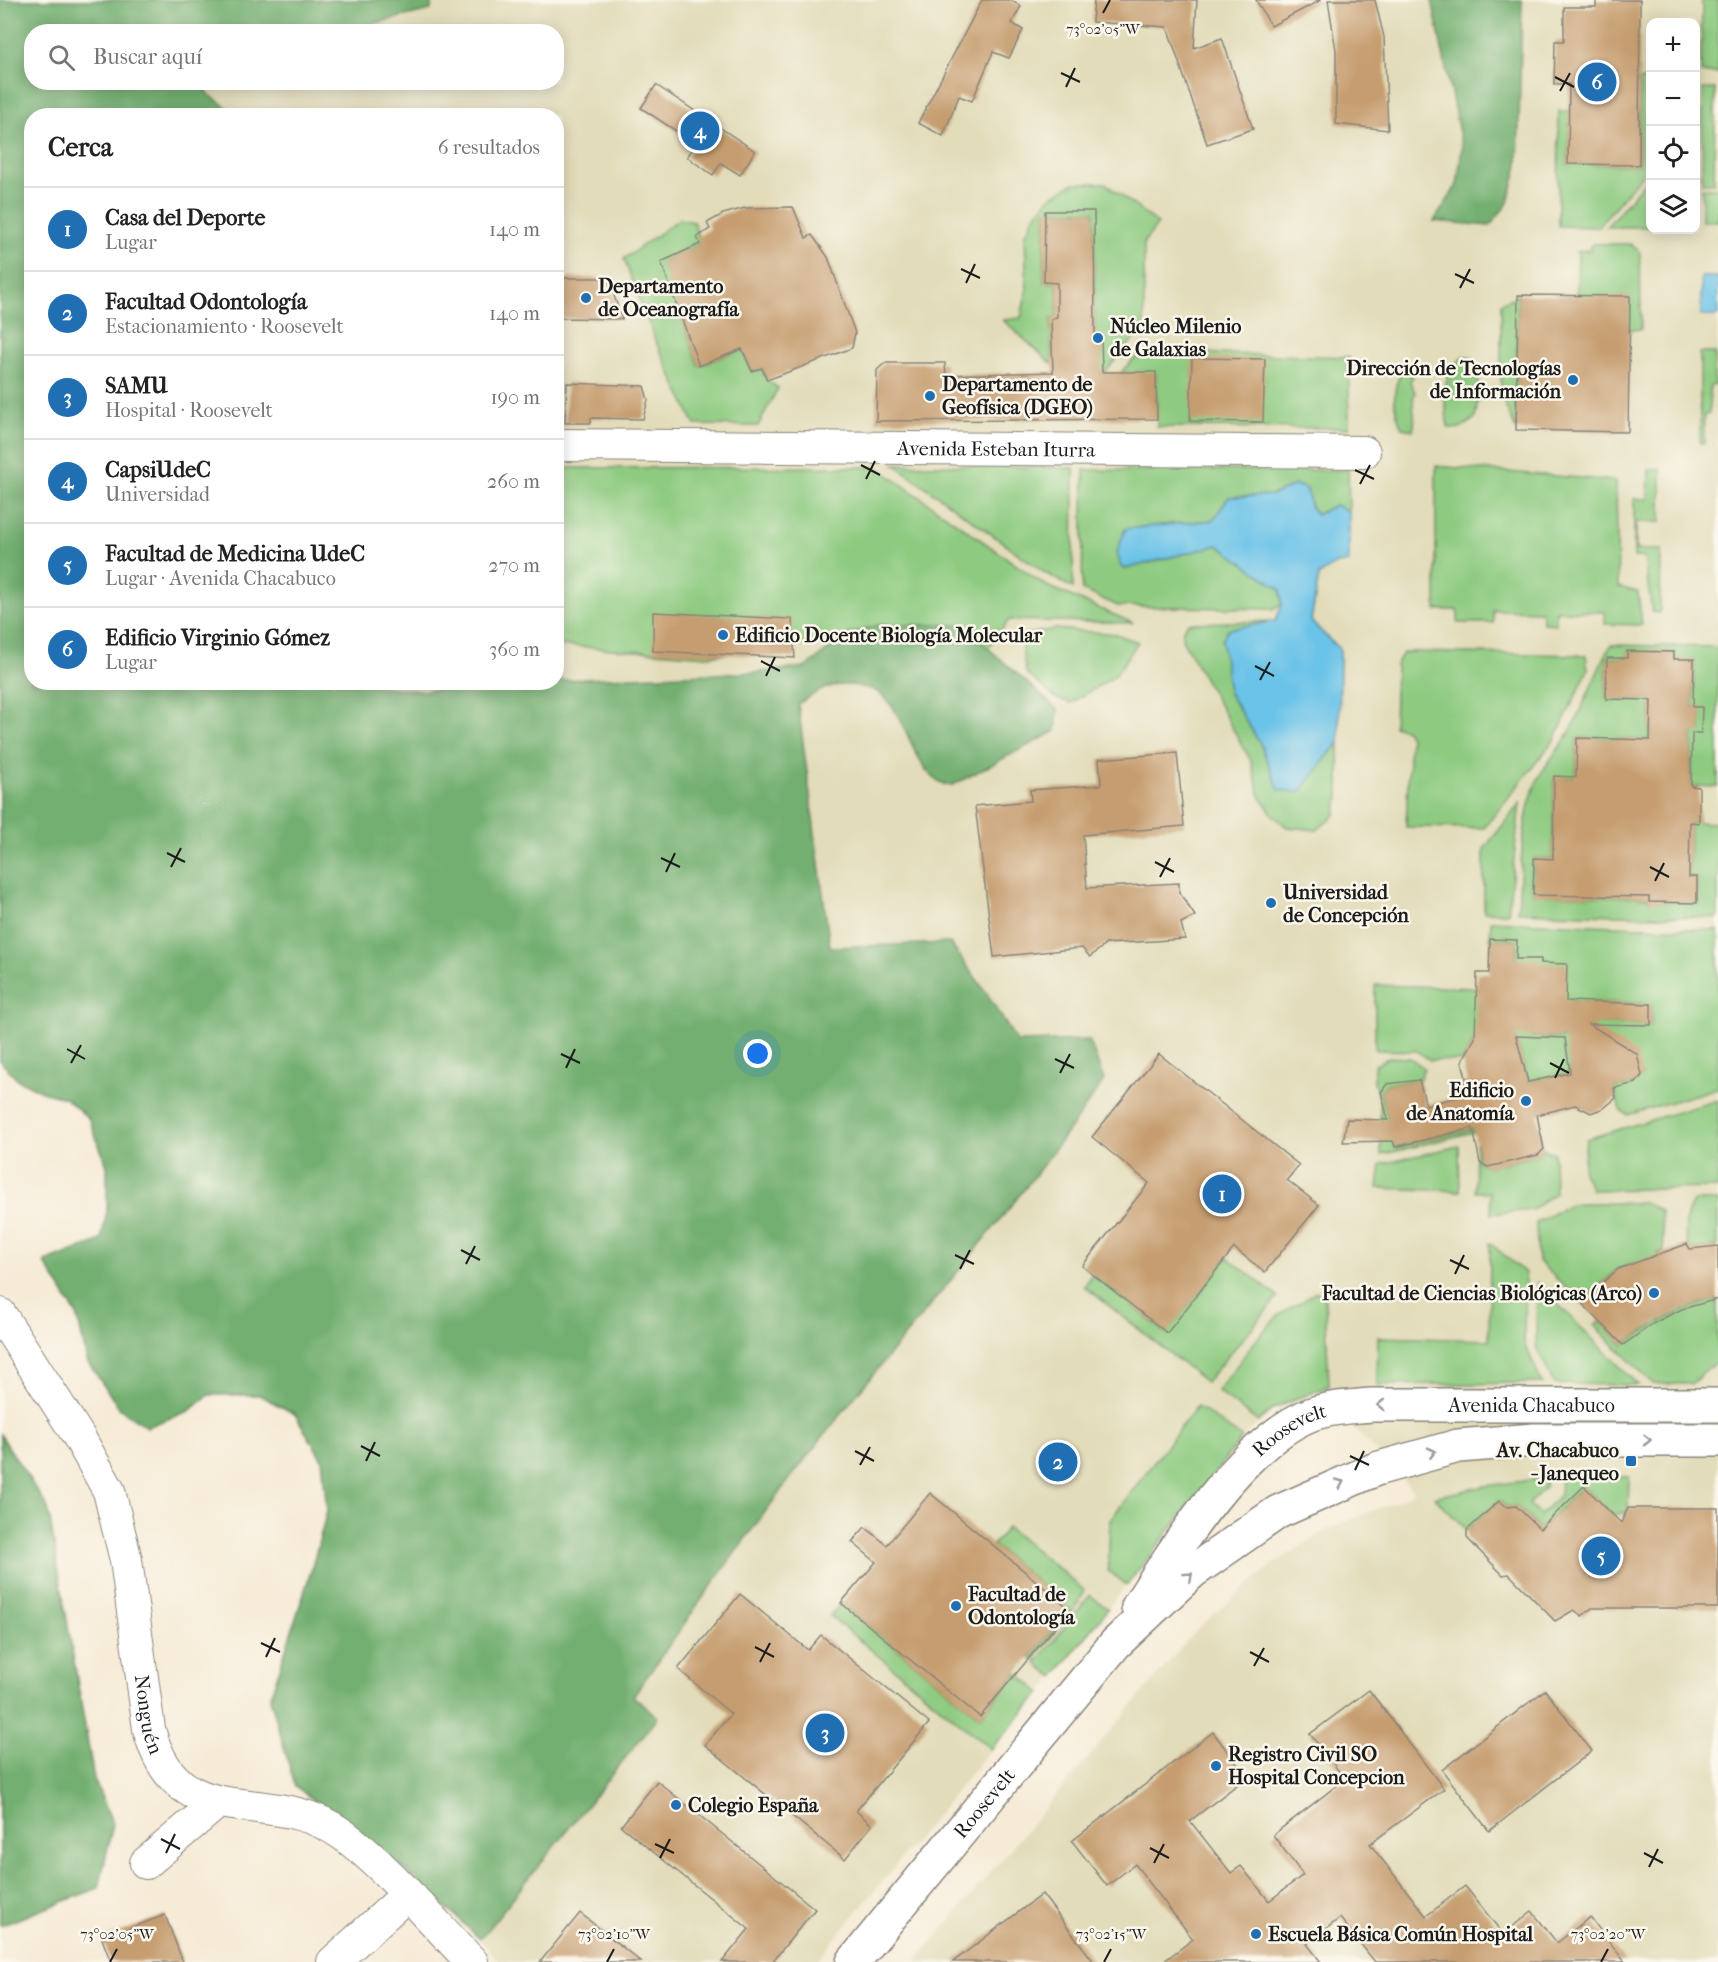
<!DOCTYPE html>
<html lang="es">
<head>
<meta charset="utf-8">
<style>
  body { margin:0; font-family:"IM FELL French Canon",serif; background:#f2f2f2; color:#222 }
  .controls { position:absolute; right:18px; top:18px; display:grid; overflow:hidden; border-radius:12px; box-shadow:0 3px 15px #0003 }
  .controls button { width:54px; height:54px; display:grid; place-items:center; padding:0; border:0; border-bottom:2px solid #e0e0e0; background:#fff; color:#222; font:30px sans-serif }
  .you { position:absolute; left:758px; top:1054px; width:21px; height:21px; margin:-15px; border:4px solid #fff; border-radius:50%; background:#1a73e8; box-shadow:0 0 0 9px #1a73e833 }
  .badge { display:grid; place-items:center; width:39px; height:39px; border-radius:50%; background:#1f6fb2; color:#fff; font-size:20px; font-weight:700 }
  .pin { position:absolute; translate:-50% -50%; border:3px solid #fff; box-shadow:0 2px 6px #0006 }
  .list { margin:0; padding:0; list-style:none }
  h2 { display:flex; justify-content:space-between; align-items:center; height:78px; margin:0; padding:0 24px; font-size:26px }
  h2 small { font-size:20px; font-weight:400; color:#767676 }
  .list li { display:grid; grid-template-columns:39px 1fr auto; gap:18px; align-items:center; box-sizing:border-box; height:84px; padding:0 24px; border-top:2px solid #e0e0e0 }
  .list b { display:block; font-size:22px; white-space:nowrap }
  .list p { margin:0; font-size:20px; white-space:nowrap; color:#767676 }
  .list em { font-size:20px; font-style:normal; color:#767676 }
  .icon { flex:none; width:33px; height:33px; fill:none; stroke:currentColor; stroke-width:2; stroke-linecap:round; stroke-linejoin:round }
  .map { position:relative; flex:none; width:1718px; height:1962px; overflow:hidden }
  .search { position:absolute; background:#fff; box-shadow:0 3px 15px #0003; left:24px; top:24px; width:540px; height:66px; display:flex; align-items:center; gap:15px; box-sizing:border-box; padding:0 21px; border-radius:24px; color:#767676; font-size:22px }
  .panel { position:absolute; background:#fff; box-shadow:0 3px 15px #0003; left:24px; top:108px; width:540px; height:582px; border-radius:24px }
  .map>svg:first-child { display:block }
</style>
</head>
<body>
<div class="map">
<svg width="1718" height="1962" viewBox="0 0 1718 1962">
  <rect width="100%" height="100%" fill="#fbf7ec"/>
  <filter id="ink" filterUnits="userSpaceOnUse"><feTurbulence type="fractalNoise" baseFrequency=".0167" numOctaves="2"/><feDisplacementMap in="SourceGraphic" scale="12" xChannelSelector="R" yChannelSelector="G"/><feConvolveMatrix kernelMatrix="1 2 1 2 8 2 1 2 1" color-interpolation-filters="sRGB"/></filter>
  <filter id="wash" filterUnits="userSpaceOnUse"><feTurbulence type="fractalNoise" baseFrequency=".008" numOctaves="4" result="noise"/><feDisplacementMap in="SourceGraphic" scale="24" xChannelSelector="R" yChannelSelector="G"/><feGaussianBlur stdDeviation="1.35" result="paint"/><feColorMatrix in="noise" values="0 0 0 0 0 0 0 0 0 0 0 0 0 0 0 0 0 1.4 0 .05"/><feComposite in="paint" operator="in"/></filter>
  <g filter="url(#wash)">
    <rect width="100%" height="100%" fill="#f6ebd7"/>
    <g fill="#e2dcba" fill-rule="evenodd">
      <path d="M431 0H1718V1962H915L1196 1630 1272 1565 1329 1528 1403 1499 1414 1491 1317 1389 1273 1409 1242 1438 1041 1693 991 1749 816 1962H499L480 1939 658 1718 633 1696 742 1543 828 1430 1060 1145 1104 1080 1089 1040 1017 1042 986 992 950 943 830 947 798 705 824 687 852 685 875 690 892 705 928 773 1058 710 1026 683 848 634 806 667 557 681 556 116 246 115 233 112 206 91 209 82H556V32L343 31 430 10ZM1650 22H1696V230H1650Z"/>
      <path d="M347 683H537L422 691Z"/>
    </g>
    <g fill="#8ecb81" stroke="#55744e" stroke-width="1.5">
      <path d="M1702 0H1718V73H1701Z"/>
      <path d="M1640 80H1650V165L1598 227 1558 226 1559 111H1569L1568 164 1639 165Z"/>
      <path d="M1703 89H1715L1714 183H1702Z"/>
      <path d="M1650 176V227H1606Z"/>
      <path d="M1074 183H1105L1158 224 1144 242V327L1105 372H1094L1102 353 1101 336 1095 334 1094 211H1045L1044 282 1057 283V317L1051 319 1052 364 1003 320 1021 318 1027 288 1025 236 1034 217 1050 197Z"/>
      <rect x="1702" y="188" width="16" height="33"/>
      <path d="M679 219 694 222 700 244 662 262 699 366 742 349 752 371 762 368 767 380 778 388 758 426 695 425 655 340 624 259Z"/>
      <path d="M1593 244H1630L1640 252 1641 329 1629 330 1577 296 1578 251 1589 250Z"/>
      <path d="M1518 295 1516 430 1501 396V303Z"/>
      <path d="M1155 352 1349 357V428L1157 427 1156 373 1121 372 1135 358Z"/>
      <path d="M1700 353H1715L1714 385 1710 386 1709 414 1704 415V443H1700Z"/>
      <path d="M1465 356 1475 360C1481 379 1479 398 1475 418 1467 424 1459 432 1448 427 1444 399 1439 374 1465 356Z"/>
      <path d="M1402 371 1413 376 1410 382 1415 392C1409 405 1418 416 1413 430L1402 428C1393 409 1391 390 1402 371Z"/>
      <path d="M894 464 1074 468 1073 588 1045 573Z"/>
      <path d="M1436 466 1616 481 1618 587 1638 592 1642 625 1605 624V612L1556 611V624L1543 623 1542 611 1493 610V623H1458V610H1436Z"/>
      <path d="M877 467 1045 585 1133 623 1009 620 987 649 926 642 789 645 708 656 557 645V468Z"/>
      <path d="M1649 469H1661V522H1636V550H1661L1660 613 1652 612 1644 557H1634V499H1648Z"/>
      <path d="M1084 470H1348L1349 511 1335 505 1316 515 1310 505 1307 489 1296 485 1272 495 1229 497 1213 520 1125 529V569L1218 545 1281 590 1282 605 1272 609 1118 606 1082 590Z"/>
      <path d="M1275 621 1259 625 1228 678 1229 693 1260 743 1280 790 1300 792 1310 775 1339 744V799L1335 815 1317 830 1287 827 1272 814 1260 796 1251 761 1182 639 1183 629 1188 623Z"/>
      <path d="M1055 629 1116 634 1138 642 1115 676 1071 703 1057 699 1026 673 1020 635Z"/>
      <path d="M1611 645 1718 647V787L1691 786 1692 733 1701 732V707H1693L1694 660 1674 659V652L1628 651 1627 658H1607L1606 699 1651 700 1650 740 1577 738 1576 774 1573 777H1554L1553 859 1534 858 1533 894 1635 897 1649 898V901L1697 903V877H1689L1690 822 1718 823V918L1518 912C1520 876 1522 813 1537 781 1545 763 1560 749 1570 732 1585 704 1595 673 1611 645Z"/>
      <path d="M1412 652 1586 655 1588 670 1555 739 1484 828 1406 827 1410 737 1406 730 1394 726 1396 665 1403 653Z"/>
      <path d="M1520 803 1508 913 1484 912V849Z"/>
      <path d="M1491 921 1718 930V1088L1628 1115 1620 1110 1614 1088 1636 1083 1642 1075 1568 1054 1570 1073 1528 1082 1519 1048 1474 1040 1462 1061 1430 1060 1417 1051 1375 1050V985L1477 988 1531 1037 1568 1038 1569 1023 1651 1025V1004L1515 999 1517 940 1490 939Z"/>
      <path d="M1389 1057 1410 1058 1424 1068 1419 1080 1387 1084 1381 1092 1395 1147 1476 1128 1477 1131 1381 1155 1380 1100 1374 1083V1066Z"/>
      <path d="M1718 1100V1188L1592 1190 1583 1172 1586 1139Z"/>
      <path d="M1476 1142 1480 1163 1488 1167 1538 1155 1544 1149 1554 1153 1555 1193 1532 1210 1491 1214 1490 1192H1475Z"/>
      <path d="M1459 1146 1460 1191 1378 1188 1381 1164Z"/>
      <path d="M1694 1201H1718V1246L1690 1249C1682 1234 1685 1214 1694 1201Z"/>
      <path d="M1582 1203H1645L1661 1211 1664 1251 1657 1254 1660 1267 1638 1274 1632 1263 1618 1269 1581 1302 1538 1261 1536 1223 1570 1204Z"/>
      <path d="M1490 1243 1525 1273 1524 1342 1542 1383 1377 1385 1378 1337 1489 1340Z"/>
      <path d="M1227 1257 1278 1297 1206 1382 1084 1286 1093 1274 1166 1333Z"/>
      <path d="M1537 1283 1638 1385 1554 1384 1536 1346Z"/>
      <path d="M1316 1291 1325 1298 1329 1386 1273 1409 1258 1422 1217 1391C1237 1367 1255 1338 1277 1317 1289 1306 1305 1303 1316 1291Z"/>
      <path d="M1717 1299 1718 1360 1691 1384H1653L1594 1325 1600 1321 1623 1345C1656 1322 1680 1310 1717 1299Z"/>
      <path d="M1197 1406 1242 1438 1127 1585 1108 1571 1110 1520Z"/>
      <path d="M1561 1476 1629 1477 1628 1508 1627 1512 1613 1515 1588 1490 1582 1487 1540 1529 1516 1506 1507 1507 1499 1501 1467 1530 1434 1497 1485 1486 1546 1478 1545 1487 1529 1504 1540 1515 1560 1495Z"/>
      <path d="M1007 1527 1084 1590 1079 1603 1033 1660 1030 1658 1070 1609 993 1545Z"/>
      <path d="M1090 1595 1108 1609 1054 1677 1036 1663Z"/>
      <path d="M841 1603 980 1717 1017 1673 1041 1693 991 1749 830 1616Z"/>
    </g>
    <g fill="#72af6f" stroke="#476646" stroke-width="1.5">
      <path d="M0 0H431V10L343 31 32 32V82L209 83 206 92 233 112 246 115 32 116V682H347L422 691 581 679 759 672 806 667 848 634 879 625H962L1058 710 1056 731 951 786C912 780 910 711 876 691 871 688 864 688 858 686 833 681 818 691 798 704L830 947 950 943 986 992 1017 1042 1089 1040 1104 1080C1021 1203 921 1313 829 1429 760 1515 697 1606 633 1696L658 1717 480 1939 394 1860 295 1786 270 1698 311 1571 327 1511 322 1459 295 1414 259 1395H209L189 1411 147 1427 119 1408 87 1361 77 1315 44 1262 101 1240 107 1211V1166L89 1119 65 1098 45 1093 18 1080 0 1061Z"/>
      <path d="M1432 0H1522L1518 166 1508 203 1490 226 1434 221 1457 185 1462 147Z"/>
      <path d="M0 1434 48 1508 94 1779 113 1824 99 1888 0 1926Z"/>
    </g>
    <g fill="#6bc3e8" stroke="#447082" stroke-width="1.5">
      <rect x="1701" y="277" width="17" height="39"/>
      <path d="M1296 485 1307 489 1310 505 1316 515 1335 505 1349 511V562L1336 564 1319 575 1311 621 1340 650 1339 744C1329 750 1303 792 1299 792 1294 793 1285 790 1279 790L1260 743 1229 693 1222 640 1228 629 1275 621 1282 605 1281 590 1218 545 1125 569 1121 567 1117 553 1125 529 1213 520 1229 497 1272 495Z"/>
    </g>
    <g id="blocks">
      <g fill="#c69d6f" fill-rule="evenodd">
        <path d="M982 0H1010L1021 6 1012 23 1023 30 1009 58 993 52 972 101 959 96 943 136 918 123Z"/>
        <path d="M1094 0H1197L1194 48 1222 38 1253 129 1207 144 1167 27 1092 22Z"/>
        <path d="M1256 0H1321L1271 26Z"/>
        <path d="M1328 0H1375L1384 37 1388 130 1336 124V50Z"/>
        <path d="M1596 0H1640L1639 165 1568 164 1569 84H1554L1555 41H1564V7H1596Z"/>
        <path d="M656 85 755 151 740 175 721 163 713 175 687 157 696 144 641 108Z"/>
        <path d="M793 207 806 238 812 235 828 257 855 333 852 348 767 380 762 368 752 371 742 349 699 366 661 262 700 244 697 237 710 229 707 223 723 214 745 208Z"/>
        <path d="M1045 211H1094L1095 334 1101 335 1102 372H1156L1157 419 876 421 877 370 885 363H945L946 375 1053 372 1051 319 1057 317V283L1044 282Z"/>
        <path d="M556 278H608L622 319 556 318Z"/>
        <path d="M1518 295 1630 296 1628 432 1516 430Z"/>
        <path d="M1192 358 1265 359 1263 422 1190 421Z"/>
        <path d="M567 383 644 386 648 400 643 419 591 418V423H565Z"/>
        <path d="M653 612 792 619 795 658 653 651Z"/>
        <path d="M1627 651 1674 652V659H1694L1693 707H1702L1701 733H1692L1691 786 1699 787V823L1690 822 1689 877H1697V903L1649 902V897L1533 895 1534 858 1553 859 1554 776 1576 777 1577 738 1650 740 1651 700 1606 699 1607 658H1627Z"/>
        <path d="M1177 753 1184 826 1083 835 1087 888 1179 883V892L1195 916 1181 923 1185 939 1106 944 1090 957 1082 948 994 957 975 806 1031 801 1030 790 1101 785 1099 759Z"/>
        <path d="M1490 939 1517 940 1516 959H1541V963L1567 964 1566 1001 1651 1004V1025L1589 1024 1637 1054 1642 1075 1636 1083 1614 1088 1616 1098 1604 1108 1591 1113 1575 1105 1537 1115 1544 1149 1538 1155 1488 1167 1480 1163 1473 1128 1395 1147 1393 1141 1343 1142 1347 1119 1388 1120 1381 1092 1387 1084 1419 1080 1426 1105 1462 1096V1085L1467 1082 1462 1061 1475 1038 1477 973H1489ZM1516 1036 1565 1038 1570 1073 1528 1082Z"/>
        <path d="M1159 1054 1299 1165 1287 1180 1319 1205 1265 1272 1234 1248 1167 1333 1082 1266 1149 1183 1092 1137Z"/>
        <path d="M1687 1244 1690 1249 1718 1246V1299L1682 1309 1654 1323 1623 1345 1581 1302 1618 1269Z"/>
        <path d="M1584 1486 1621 1523 1628 1508H1718V1608H1592L1582 1616 1574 1610 1555 1621 1509 1574 1503 1575 1467 1538V1530L1499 1501 1507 1507 1516 1506 1540 1529Z"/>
        <path d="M930 1493 1070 1609 980 1717 841 1603 876 1562 852 1542 865 1527 887 1545Z"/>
        <path d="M740 1594 808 1650 821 1635 929 1723 856 1811 872 1825 845 1859 705 1745 731 1714 678 1669Z"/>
        <path d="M1369 1690 1444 1789 1370 1844 1426 1916 1465 1886 1503 1934 1532 1911 1557 1943 1590 1917 1625 1962H1375L1340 1918 1307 1944 1321 1962H1163L1193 1939 1135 1864 1107 1886 1072 1841 1213 1732 1247 1777 1190 1821 1231 1873 1241 1866 1269 1901 1303 1875 1273 1835 1345 1779 1310 1734Z"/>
        <path d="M1545 1690 1592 1751 1489 1831 1442 1770Z"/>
        <path d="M657 1781 815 1909 772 1962H722L749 1929 621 1826Z"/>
        <path d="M1042 1894 1094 1962H953Z"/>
        <path d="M580 1913 641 1962H540Z"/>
        <path d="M165 1915 183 1962H111L102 1939Z"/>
      </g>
    </g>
  </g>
  <g filter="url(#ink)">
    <use href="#blocks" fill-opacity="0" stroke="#89847a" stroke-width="1.5"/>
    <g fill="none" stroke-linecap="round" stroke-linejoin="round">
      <defs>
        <g id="minor">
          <path id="s1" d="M556 445 1364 452"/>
          <path id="s2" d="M0 1314 79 1437 109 1491 126 1560 149 1729C178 1840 268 1781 342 1834 387 1866 432 1921 472 1962"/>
          <path d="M146 1863 218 1802"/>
          <path d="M333 1962 407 1895"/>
        </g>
        <g id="major">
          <path id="s3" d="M1138 1607C1175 1547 1245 1439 1312 1414 1331 1407 1352 1407 1371 1405H1718"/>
          <path id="s4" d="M853 1962 1115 1644 1192 1572 1278 1512 1376 1469 1458 1446 1534 1440H1718"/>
        </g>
      </defs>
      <use href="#minor" stroke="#89847a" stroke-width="34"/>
      <use href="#major" stroke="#89847a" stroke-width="36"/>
      <use href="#minor" stroke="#fff" stroke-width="32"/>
      <use href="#major" stroke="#fff" stroke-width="33"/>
    </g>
    <defs><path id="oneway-chevron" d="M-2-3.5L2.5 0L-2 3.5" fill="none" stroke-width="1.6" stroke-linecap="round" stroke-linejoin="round" transform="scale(1.5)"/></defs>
    <g stroke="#999">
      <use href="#oneway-chevron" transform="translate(1381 1405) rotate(179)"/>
      <use href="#oneway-chevron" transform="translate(1647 1440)"/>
      <use href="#oneway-chevron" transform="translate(1432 1452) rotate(-14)"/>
      <use href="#oneway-chevron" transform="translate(1340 1483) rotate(-24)"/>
      <use href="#oneway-chevron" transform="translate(1189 1576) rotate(-42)"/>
    </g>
  </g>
  <path fill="none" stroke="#1c1c1c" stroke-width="2" d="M1103 13 1110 0M1061 73 1080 82M1555 77 1574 87M1066 87 1075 68M1560 91 1570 73M961 269 980 278M1455 274 1474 283M966 283 975 264M1460 288 1470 269M861 465 880 475M1355 470 1374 479M866 479 875 461M1360 484 1370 465M761 661 780 671M1255 666 1274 676M766 676 775 657M1260 680 1270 662M167 853 185 862M661 858 680 867M1155 862 1174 872M171 867 181 848M1650 867 1669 877M666 872 675 853M1160 877 1170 858M1655 881 1664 863M67 1049 85 1059M561 1054 580 1063M1055 1059 1074 1068M71 1063 81 1045M1550 1063 1569 1073M566 1068 575 1049M1060 1073 1070 1054M1555 1078 1564 1059M461 1250 480 1260M955 1255 974 1264M1450 1260 1469 1269M466 1264 475 1246M960 1269 970 1250M1455 1274 1464 1255M361 1446 380 1456M855 1451 874 1461M1350 1456 1369 1465M366 1461 375 1442M860 1465 870 1447M1355 1470 1364 1451M261 1643 280 1652M755 1647 774 1657M1250 1652 1269 1662M266 1657 275 1638M760 1662 770 1643M1254 1666 1264 1648M161 1839 180 1849M655 1844 674 1853M1150 1848 1169 1858M166 1853 175 1834M1644 1853 1663 1863M660 1858 670 1839M1154 1863 1164 1844M1649 1867 1658 1849M110 1962 117 1949M607 1962 614 1949M1104 1962 1111 1949M1601 1962 1608 1949"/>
  <g fill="#1f6fb2" stroke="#fbf7ec" stroke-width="2">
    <circle cx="586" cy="298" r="6"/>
    <circle cx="1098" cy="338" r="6"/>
    <circle cx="1573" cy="380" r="6"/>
    <circle cx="930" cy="396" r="6"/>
    <circle cx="723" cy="635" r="6"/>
    <circle cx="1271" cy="903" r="6"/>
    <circle cx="1526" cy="1101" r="6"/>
    <circle cx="1654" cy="1293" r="6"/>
    <rect x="1625" y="1455" width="12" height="12" rx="3"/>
    <circle cx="956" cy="1606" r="6"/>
    <circle cx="1216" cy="1766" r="6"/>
    <circle cx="676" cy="1805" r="6"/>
    <circle cx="1256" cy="1934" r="6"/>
  </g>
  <g text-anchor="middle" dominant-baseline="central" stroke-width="5" stroke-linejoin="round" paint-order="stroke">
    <g font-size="20" font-weight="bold" fill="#1c1c1c" stroke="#fbf7ec" text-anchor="start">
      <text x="598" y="286">Departamento<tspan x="598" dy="23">de Oceanografía</tspan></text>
      <text x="1110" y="326">Núcleo Milenio<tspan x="1110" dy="23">de Galaxias</tspan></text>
      <text x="1561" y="368" text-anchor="end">Dirección de Tecnologías<tspan x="1561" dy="23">de Información</tspan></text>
      <text x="942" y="384">Departamento de<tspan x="942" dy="23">Geofísica (DGEO)</tspan></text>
      <text x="735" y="635">Edificio Docente Biología Molecular</text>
      <text x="1283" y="892">Universidad<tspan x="1283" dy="23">de Concepción</tspan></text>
      <text x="1514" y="1090" text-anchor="end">Edificio<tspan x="1514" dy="23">de Anatomía</tspan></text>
      <text x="1642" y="1293" text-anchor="end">Facultad de Ciencias Biológicas (Arco)</text>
      <text x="1619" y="1450" text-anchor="end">Av. Chacabuco<tspan x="1619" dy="23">- Janequeo</tspan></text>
      <text x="968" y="1594">Facultad de<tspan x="968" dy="23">Odontología</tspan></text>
      <text x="1228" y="1754">Registro Civil SO<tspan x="1228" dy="23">Hospital Concepcion</tspan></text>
      <text x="688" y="1805">Colegio España</text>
      <text x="1268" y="1934">Escuela Básica Común Hospital</text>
    </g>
    <g font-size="20" fill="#1c1c1c" stroke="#fbf7ec">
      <text stroke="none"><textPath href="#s1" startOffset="440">Avenida Esteban Iturra</textPath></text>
      <text stroke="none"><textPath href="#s3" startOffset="484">Avenida Chacabuco</textPath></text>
      <text stroke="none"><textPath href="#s3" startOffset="236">Roosevelt</textPath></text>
      <text stroke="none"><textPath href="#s2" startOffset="435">Nonguén</textPath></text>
      <text stroke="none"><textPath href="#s4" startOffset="206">Roosevelt</textPath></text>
    </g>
  </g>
  <g font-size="15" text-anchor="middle" fill="#1c1c1c" stroke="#fbf7ec" stroke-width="5" stroke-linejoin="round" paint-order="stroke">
    <text x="1103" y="34">73°02'05"W</text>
    <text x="117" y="1939">73°02'05"W</text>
    <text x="614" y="1939">73°02'10"W</text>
    <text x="1111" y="1939">73°02'15"W</text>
    <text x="1608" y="1939">73°02'20"W</text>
  </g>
</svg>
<div class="controls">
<button>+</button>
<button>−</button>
<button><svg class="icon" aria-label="locate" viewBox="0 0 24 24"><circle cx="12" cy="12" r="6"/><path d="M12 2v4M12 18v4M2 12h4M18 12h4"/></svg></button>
<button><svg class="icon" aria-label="layers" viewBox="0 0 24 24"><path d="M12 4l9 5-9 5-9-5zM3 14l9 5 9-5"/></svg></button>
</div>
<div class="you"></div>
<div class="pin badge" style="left:1222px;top:1194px">1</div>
<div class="pin badge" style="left:1058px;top:1462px">2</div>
<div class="pin badge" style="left:825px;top:1733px">3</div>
<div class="pin badge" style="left:700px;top:131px">4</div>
<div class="pin badge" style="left:1601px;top:1556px">5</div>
<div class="pin badge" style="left:1597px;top:82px">6</div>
<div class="search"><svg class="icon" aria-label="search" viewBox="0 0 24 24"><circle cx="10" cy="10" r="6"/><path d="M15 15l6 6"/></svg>Buscar aquí</div>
<section class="panel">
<h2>Cerca<small>6 resultados</small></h2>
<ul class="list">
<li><span class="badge">1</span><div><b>Casa del Deporte</b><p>Lugar</p></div><em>140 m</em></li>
<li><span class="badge">2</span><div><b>Facultad Odontología</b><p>Estacionamiento · Roosevelt</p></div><em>140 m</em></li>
<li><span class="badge">3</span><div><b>SAMU</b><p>Hospital · Roosevelt</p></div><em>190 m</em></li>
<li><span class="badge">4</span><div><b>CapsiUdeC</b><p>Universidad</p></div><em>260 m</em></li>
<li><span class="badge">5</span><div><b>Facultad de Medicina UdeC</b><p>Lugar · Avenida Chacabuco</p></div><em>270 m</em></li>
<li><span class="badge">6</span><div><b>Edificio Virginio Gómez</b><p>Lugar</p></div><em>360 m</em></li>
</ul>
</section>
</div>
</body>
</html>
